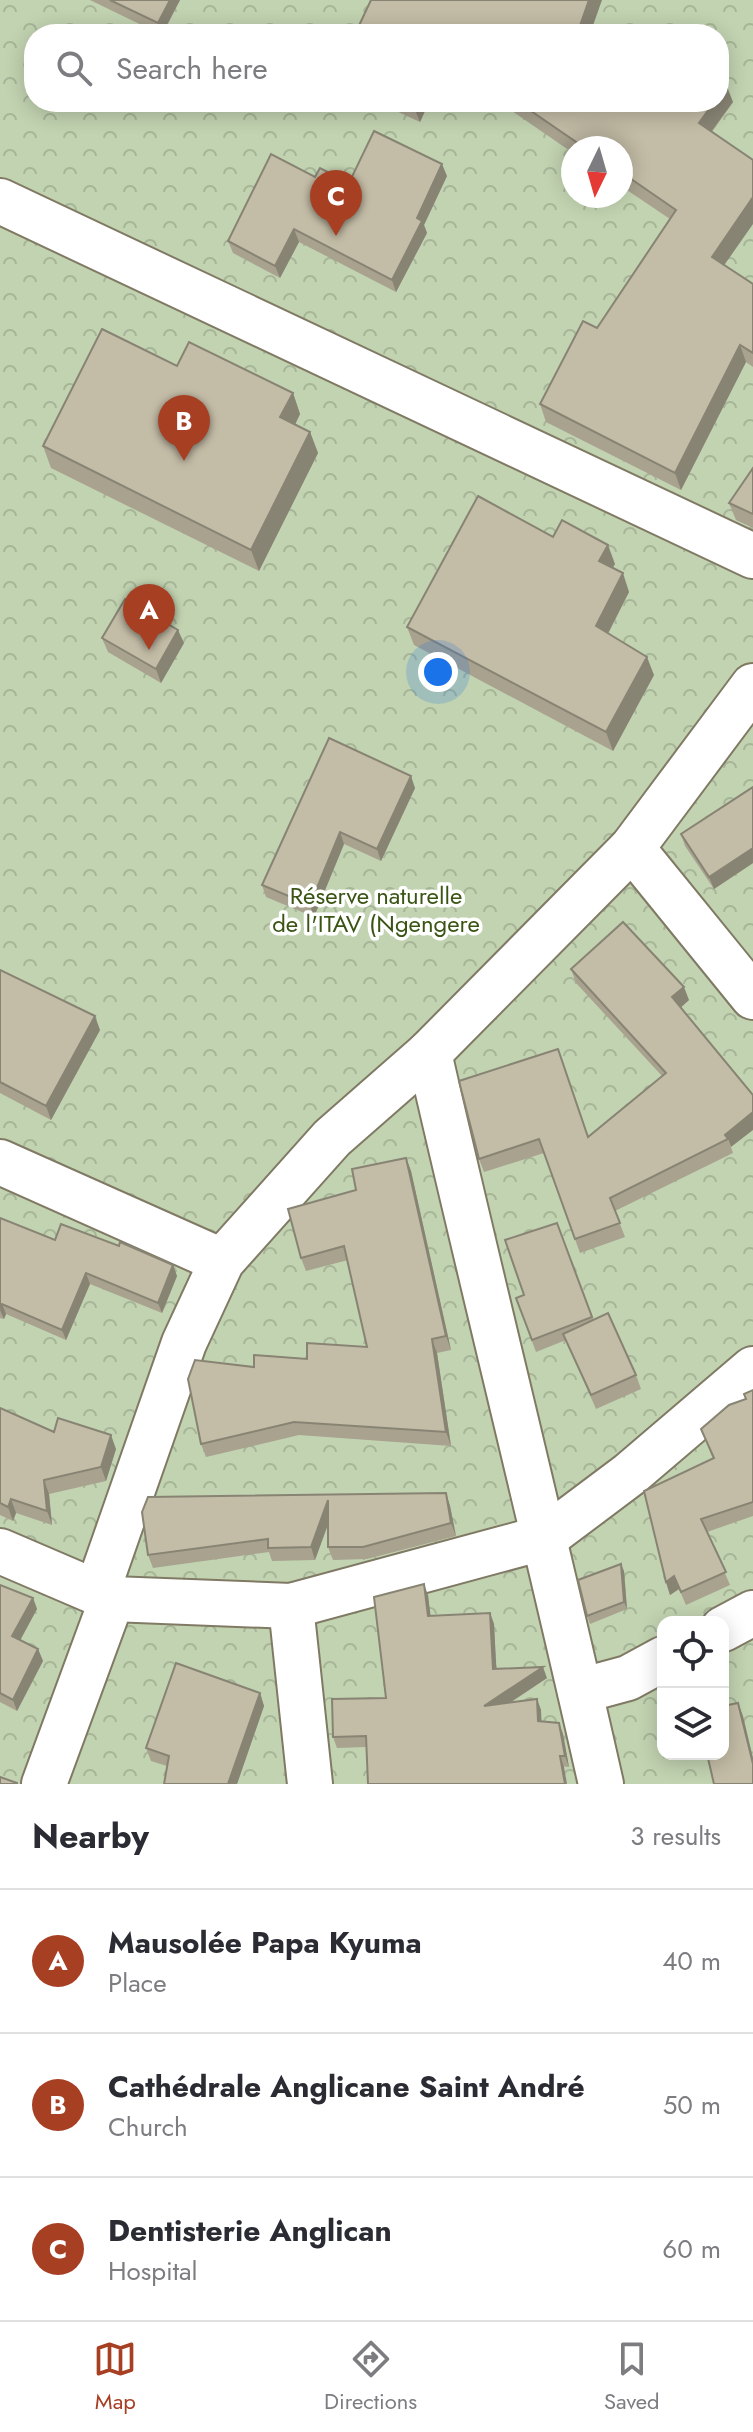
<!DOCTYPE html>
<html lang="en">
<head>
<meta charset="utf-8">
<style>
  body { margin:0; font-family:Jost,sans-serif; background:#f7f7f7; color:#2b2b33 }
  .controls { position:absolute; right:24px; bottom:24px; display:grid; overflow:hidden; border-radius:16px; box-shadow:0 4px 20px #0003 }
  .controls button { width:72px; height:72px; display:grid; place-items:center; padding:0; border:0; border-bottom:2px solid #e1e1e2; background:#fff; color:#2b2b33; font:40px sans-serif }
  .compass { position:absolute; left:561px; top:136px; width:72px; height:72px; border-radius:50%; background:#fff; box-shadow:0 4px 20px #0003; rotate:185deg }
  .you { position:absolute; left:438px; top:672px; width:28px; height:28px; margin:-20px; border:6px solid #fff; border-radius:50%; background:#1a73e8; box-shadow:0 0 0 12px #1a73e833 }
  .badge { display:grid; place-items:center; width:52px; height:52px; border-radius:50%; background:#a73f23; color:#fff; font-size:26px; font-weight:700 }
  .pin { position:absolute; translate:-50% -66px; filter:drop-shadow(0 2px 4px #0008) }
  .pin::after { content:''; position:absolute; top:42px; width:28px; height:24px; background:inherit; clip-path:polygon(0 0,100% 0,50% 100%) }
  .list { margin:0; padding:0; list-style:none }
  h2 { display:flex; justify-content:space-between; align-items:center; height:104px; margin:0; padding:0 32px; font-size:34px }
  h2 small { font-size:26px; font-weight:400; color:#7c7c81 }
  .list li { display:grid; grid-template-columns:52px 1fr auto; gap:24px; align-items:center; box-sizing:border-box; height:144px; padding:0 32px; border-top:2px solid #e1e1e2 }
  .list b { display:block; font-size:30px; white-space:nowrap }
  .list p { margin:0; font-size:26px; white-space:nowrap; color:#7c7c81 }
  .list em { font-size:26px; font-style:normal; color:#7c7c81 }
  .icon { flex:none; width:44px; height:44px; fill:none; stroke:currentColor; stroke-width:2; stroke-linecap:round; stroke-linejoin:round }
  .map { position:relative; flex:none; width:753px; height:1784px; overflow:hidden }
  .search { position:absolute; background:#fff; box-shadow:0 4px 20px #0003; left:24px; right:24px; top:24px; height:88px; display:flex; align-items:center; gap:20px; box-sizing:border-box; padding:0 28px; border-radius:32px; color:#7c7c81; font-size:30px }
  .sheet { height:536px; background:#fff }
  nav { display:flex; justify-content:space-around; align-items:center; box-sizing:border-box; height:112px; border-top:2px solid #e1e1e2; background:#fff; font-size:22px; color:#7c7c81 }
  nav a { display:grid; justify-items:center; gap:4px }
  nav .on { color:#a73f23 }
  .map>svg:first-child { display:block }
</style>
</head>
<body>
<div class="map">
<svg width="753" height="1784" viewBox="0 0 753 1784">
  <defs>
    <pattern id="park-crowns" width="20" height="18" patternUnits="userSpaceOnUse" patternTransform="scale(2)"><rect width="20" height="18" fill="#c2d3b1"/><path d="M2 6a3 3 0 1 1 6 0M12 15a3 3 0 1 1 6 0" fill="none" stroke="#a6b597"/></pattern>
  </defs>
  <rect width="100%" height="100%" fill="#e9e2cb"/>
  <path fill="url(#park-crowns)" fill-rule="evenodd" d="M0 0H753V1784H0ZM34 34H719V102H34ZM573 148H621V196H573ZM663 1622H723V1754H663Z"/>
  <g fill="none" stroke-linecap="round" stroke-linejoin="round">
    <defs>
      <g id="minor">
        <path d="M0 201 753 556"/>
        <path d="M632 848 753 997"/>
        <path d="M429 1053C485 1297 546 1540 601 1784"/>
        <path d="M0 1162 222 1261"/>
        <path d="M0 1551 112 1599 291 1606 546 1537 630 1474 753 1369"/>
        <path d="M97 1592 184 1343 222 1261 332 1138 429 1053 632 848 753 686"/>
        <path d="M291 1606 310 1784"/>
        <path d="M723 1629 753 1613"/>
        <path d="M580 1691 628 1678 663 1659"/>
        <path d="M44 1784 112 1599"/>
      </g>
    </defs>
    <use href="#minor" stroke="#807a65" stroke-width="48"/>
    <use href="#minor" stroke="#fff" stroke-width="44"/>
  </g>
  <g fill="#a8a28f">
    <path d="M90 0H180L163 34H160Z"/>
    <path d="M377 102H429L420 122Z"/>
    <path d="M499 102H733L712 132 724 265 753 284V367L746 362 681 490 546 422 540 404 597 328 670 219 621 186V148H573V153Z"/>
    <path d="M447 176 424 225 427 233 396 292 299 242 280 278 233 253 228 241 315 177 349 183Z"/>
    <path d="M177 366 293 393 300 414 295 425 310 432 318 453 259 571 51 468 43 446Z"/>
    <path d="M753 468V528L736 520 729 503Z"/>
    <path d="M553 537 615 564 612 568 629 592 608 634 654 675 613 751 414 645 407 627Z"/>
    <path d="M102 638 184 643 161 683 108 652Z"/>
    <path d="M329 738 415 788 381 861 344 844 314 917 266 897 262 885Z"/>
    <path d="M753 787V863L714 889 685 846 681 834Z"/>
    <path d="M571 969 689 1000 681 1007 733 1153 615 1211 625 1237 580 1253 544 1153 484 1172 479 1159 459 1081 588 1137 662 1076 576 983Z"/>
    <path d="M0 970 100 1030 51 1120 0 1093Z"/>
    <path d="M406 1158 411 1171 451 1350 437 1353 451 1446 299 1435 206 1457 201 1444 254 1367 307 1359 367 1347 348 1260 306 1271 301 1258 356 1190Z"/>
    <path d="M0 1218 55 1240 173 1265 177 1276 162 1313 90 1284 66 1340 6 1314 4 1319 0 1318Z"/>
    <path d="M557 1223 594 1320 636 1375 641 1389 596 1409 566 1340 536 1352 516 1298 524 1295Z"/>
    <path d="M753 1390V1516L707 1532 730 1585 686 1605 679 1589 670 1595 666 1582 713 1459 701 1429 746 1399Z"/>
    <path d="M0 1408 54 1432 116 1449 106 1481 49 1494 52 1525 16 1513 13 1521 0 1515Z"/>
    <path d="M446 1493 450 1506 456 1536 367 1559 333 1560 328 1547V1525L315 1560 272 1561 269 1552 153 1568 148 1555 142 1512 148 1497Z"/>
    <path d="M624 1571 627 1609 590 1624 587 1616Z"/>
    <path d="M0 1585 33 1598 37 1609 20 1640 38 1649 43 1661 17 1711 0 1702Z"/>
    <path d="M428 1595 430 1616 490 1613 494 1624 496 1669 547 1678 510 1703 537 1699 541 1710V1721L559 1723 563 1734 569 1767 366 1747 337 1748 333 1737 386 1698Z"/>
    <path d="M260 1693 264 1706 237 1784H164L167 1766 151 1761 146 1748Z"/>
  </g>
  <g fill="#888474">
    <path d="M170 0H180L162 34 158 23Z"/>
    <path d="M589 0H602L590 34H577Z"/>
    <path d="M726 84 733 102 705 140 699 123 714 102H719V95Z"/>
    <path d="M415 102H429L420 122 413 105Z"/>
    <path d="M442 164 447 176 424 225 427 233 396 292 392 280 417 218Z"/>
    <path d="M753 197V224L718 274 712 257Z"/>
    <path d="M294 229 299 242 280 278 275 266Z"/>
    <path d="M740 345 746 362 681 490 675 473Z"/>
    <path d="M293 393 300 414 288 439 280 417Z"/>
    <path d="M310 432 318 453 259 571 251 550Z"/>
    <path d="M608 545 615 564 606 579 599 561Z"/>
    <path d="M623 573 629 592 602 645 596 626Z"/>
    <path d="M178 630 184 643 161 683 156 669Z"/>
    <path d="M647 657 654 675 613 751 606 732Z"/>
    <path d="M411 776 415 788 381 861 377 849Z"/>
    <path d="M340 832 344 844 314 917 310 905Z"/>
    <path d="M753 848V863L714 889 709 877Z"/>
    <path d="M684 987 689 1000 677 1011 672 997Z"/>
    <path d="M95 1016 100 1030 51 1120 46 1106Z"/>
    <path d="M753 1112V1130L731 1147 728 1139 725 1135Z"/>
    <path d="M406 1158 411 1171 451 1350 446 1336Z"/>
    <path d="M173 1265 177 1276 162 1313 158 1303Z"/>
    <path d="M86 1273 90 1284 66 1340 62 1330Z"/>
    <path d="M2 1304 6 1314 4 1319 0 1310Z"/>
    <path d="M432 1339 437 1353 451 1446 446 1432Z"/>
    <path d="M111 1435 116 1449 106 1481 101 1467Z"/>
    <path d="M44 1480 49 1494 52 1525 47 1511Z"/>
    <path d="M446 1493 450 1506 456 1536 451 1523Z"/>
    <path d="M11 1499 16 1513 13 1521 8 1507Z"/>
    <path d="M328 1500 332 1513 315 1560 311 1547Z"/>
    <path d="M621 1564 624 1571 627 1609 624 1602Z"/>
    <path d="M674 1576 679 1589 670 1595 666 1582Z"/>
    <path d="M424 1584 428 1595 432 1627 428 1616Z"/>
    <path d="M33 1598 37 1609 16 1648 12 1636Z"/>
    <path d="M490 1613 494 1624 497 1680 493 1669Z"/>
    <path d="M38 1649 43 1661 17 1711 13 1700Z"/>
    <path d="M543 1667 547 1678 488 1717 484 1706Z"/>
    <path d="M260 1693 264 1706 237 1784H228Z"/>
    <path d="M537 1699 541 1710 542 1732 538 1721Z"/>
    <path d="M738 1703 743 1716 753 1758V1764Z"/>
    <path d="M559 1723 563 1734 569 1767 565 1756Z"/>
    <path d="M560 1756 564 1767 567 1784H565Z"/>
  </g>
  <g fill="#c3bca6" stroke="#888474" stroke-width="2">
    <path d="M110 0H170L158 23Z"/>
    <path d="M371 0H589L577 34H355Z"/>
    <path d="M719 79 726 84 719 95Z"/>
    <path d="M518 102H714L699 123 753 160V197L712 257 753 284V353L740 345 675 473 540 404 583 321 597 328 676 210 621 172V148H585Z"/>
    <path d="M374 131 442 164 417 218 422 221 392 280 294 229 275 266 228 241 271 154 315 177 320 168 349 183Z"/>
    <path d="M102 329 177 366 189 342 293 393 280 417 310 432 251 550 43 446Z"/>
    <path d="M753 468V514L729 503Z"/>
    <path d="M478 496 553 537 562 520 608 545 599 561 623 573 596 626 647 657 606 732 407 627Z"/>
    <path d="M125 599 178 630 156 669 102 638Z"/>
    <path d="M329 738 411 776 377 849 340 832 310 905 262 885Z"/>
    <path d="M753 787V848L709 877 681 834Z"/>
    <path d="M623 922 684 987 672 997 753 1095V1112L725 1135 728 1139 610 1198 620 1223 575 1239 539 1139 479 1159 459 1081 558 1049 588 1137 666 1073 571 969Z"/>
    <path d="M0 970 95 1016 46 1106 0 1082Z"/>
    <path d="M406 1158 446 1336 432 1339 446 1432 294 1422 201 1444 188 1379 195 1360 254 1367V1355L307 1359V1343L367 1347 344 1246 301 1258 288 1209 356 1190 352 1169Z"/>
    <path d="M0 1218 55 1240 61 1224 119 1246 120 1242 173 1265 158 1303 86 1273 62 1330 2 1304 0 1308Z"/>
    <path d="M557 1223 592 1317 532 1340 516 1298 524 1295 505 1240Z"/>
    <path d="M608 1313 636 1375 591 1395 563 1334Z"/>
    <path d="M753 1390V1502L701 1519 726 1572 681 1592 674 1576 666 1582 644 1491 714 1458 701 1429 729 1405 746 1399 744 1394Z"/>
    <path d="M0 1408 54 1432 58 1418 111 1435 101 1467 44 1480 47 1511 11 1499 8 1507 0 1503Z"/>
    <path d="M446 1493 451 1523 363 1547H328V1500L311 1547 268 1548V1539L148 1555 142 1512 148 1497Z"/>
    <path d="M621 1564 624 1602 587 1616 578 1580Z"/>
    <path d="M424 1584 428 1616 490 1613 493 1669 543 1667 484 1706 537 1699 538 1721 559 1723 565 1756H560L565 1784H368L366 1736 333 1737 332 1699 386 1698 374 1597Z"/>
    <path d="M0 1585 33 1598 12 1636 38 1649 13 1700 0 1693Z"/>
    <path d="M176 1663 260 1693 228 1784H164L169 1756 146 1748Z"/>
    <path d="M738 1703 753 1764V1784H714L707 1754H723V1706Z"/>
    <path d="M0 1777 17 1783V1784H0Z"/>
  </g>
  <g text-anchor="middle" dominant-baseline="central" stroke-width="7" stroke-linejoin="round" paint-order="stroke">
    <g font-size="24" fill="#3a5414" stroke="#fff">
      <text x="376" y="895">Réserve naturelle<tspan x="376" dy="28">de l'ITAV (Ngengere</tspan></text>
    </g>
  </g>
</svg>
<div class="controls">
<button><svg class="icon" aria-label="locate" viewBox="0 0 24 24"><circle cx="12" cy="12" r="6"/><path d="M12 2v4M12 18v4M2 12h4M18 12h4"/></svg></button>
<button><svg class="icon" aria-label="layers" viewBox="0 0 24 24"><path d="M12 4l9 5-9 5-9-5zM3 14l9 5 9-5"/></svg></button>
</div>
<svg class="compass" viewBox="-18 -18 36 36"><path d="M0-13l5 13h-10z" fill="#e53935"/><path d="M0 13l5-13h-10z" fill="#7c7c81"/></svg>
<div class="you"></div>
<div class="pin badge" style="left:149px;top:650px">A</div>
<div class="pin badge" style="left:184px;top:461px">B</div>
<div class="pin badge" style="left:336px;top:236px">C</div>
<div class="search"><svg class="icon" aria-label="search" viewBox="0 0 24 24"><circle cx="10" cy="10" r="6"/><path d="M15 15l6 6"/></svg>Search here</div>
</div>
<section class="sheet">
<h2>Nearby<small>3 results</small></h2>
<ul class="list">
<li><span class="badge">A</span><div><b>Mausolée Papa Kyuma</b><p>Place</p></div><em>40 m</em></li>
<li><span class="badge">B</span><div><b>Cathédrale Anglicane Saint André</b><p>Church</p></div><em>50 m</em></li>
<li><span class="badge">C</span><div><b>Dentisterie Anglican</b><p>Hospital</p></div><em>60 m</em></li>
</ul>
</section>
<nav>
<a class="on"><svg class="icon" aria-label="map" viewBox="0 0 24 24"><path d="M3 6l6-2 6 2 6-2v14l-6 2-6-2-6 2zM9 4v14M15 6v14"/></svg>Map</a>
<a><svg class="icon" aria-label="directions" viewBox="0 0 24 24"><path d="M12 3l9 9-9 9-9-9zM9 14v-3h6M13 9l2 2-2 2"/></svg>Directions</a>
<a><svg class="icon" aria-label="saved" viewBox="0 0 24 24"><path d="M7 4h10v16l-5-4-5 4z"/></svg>Saved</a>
</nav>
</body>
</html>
